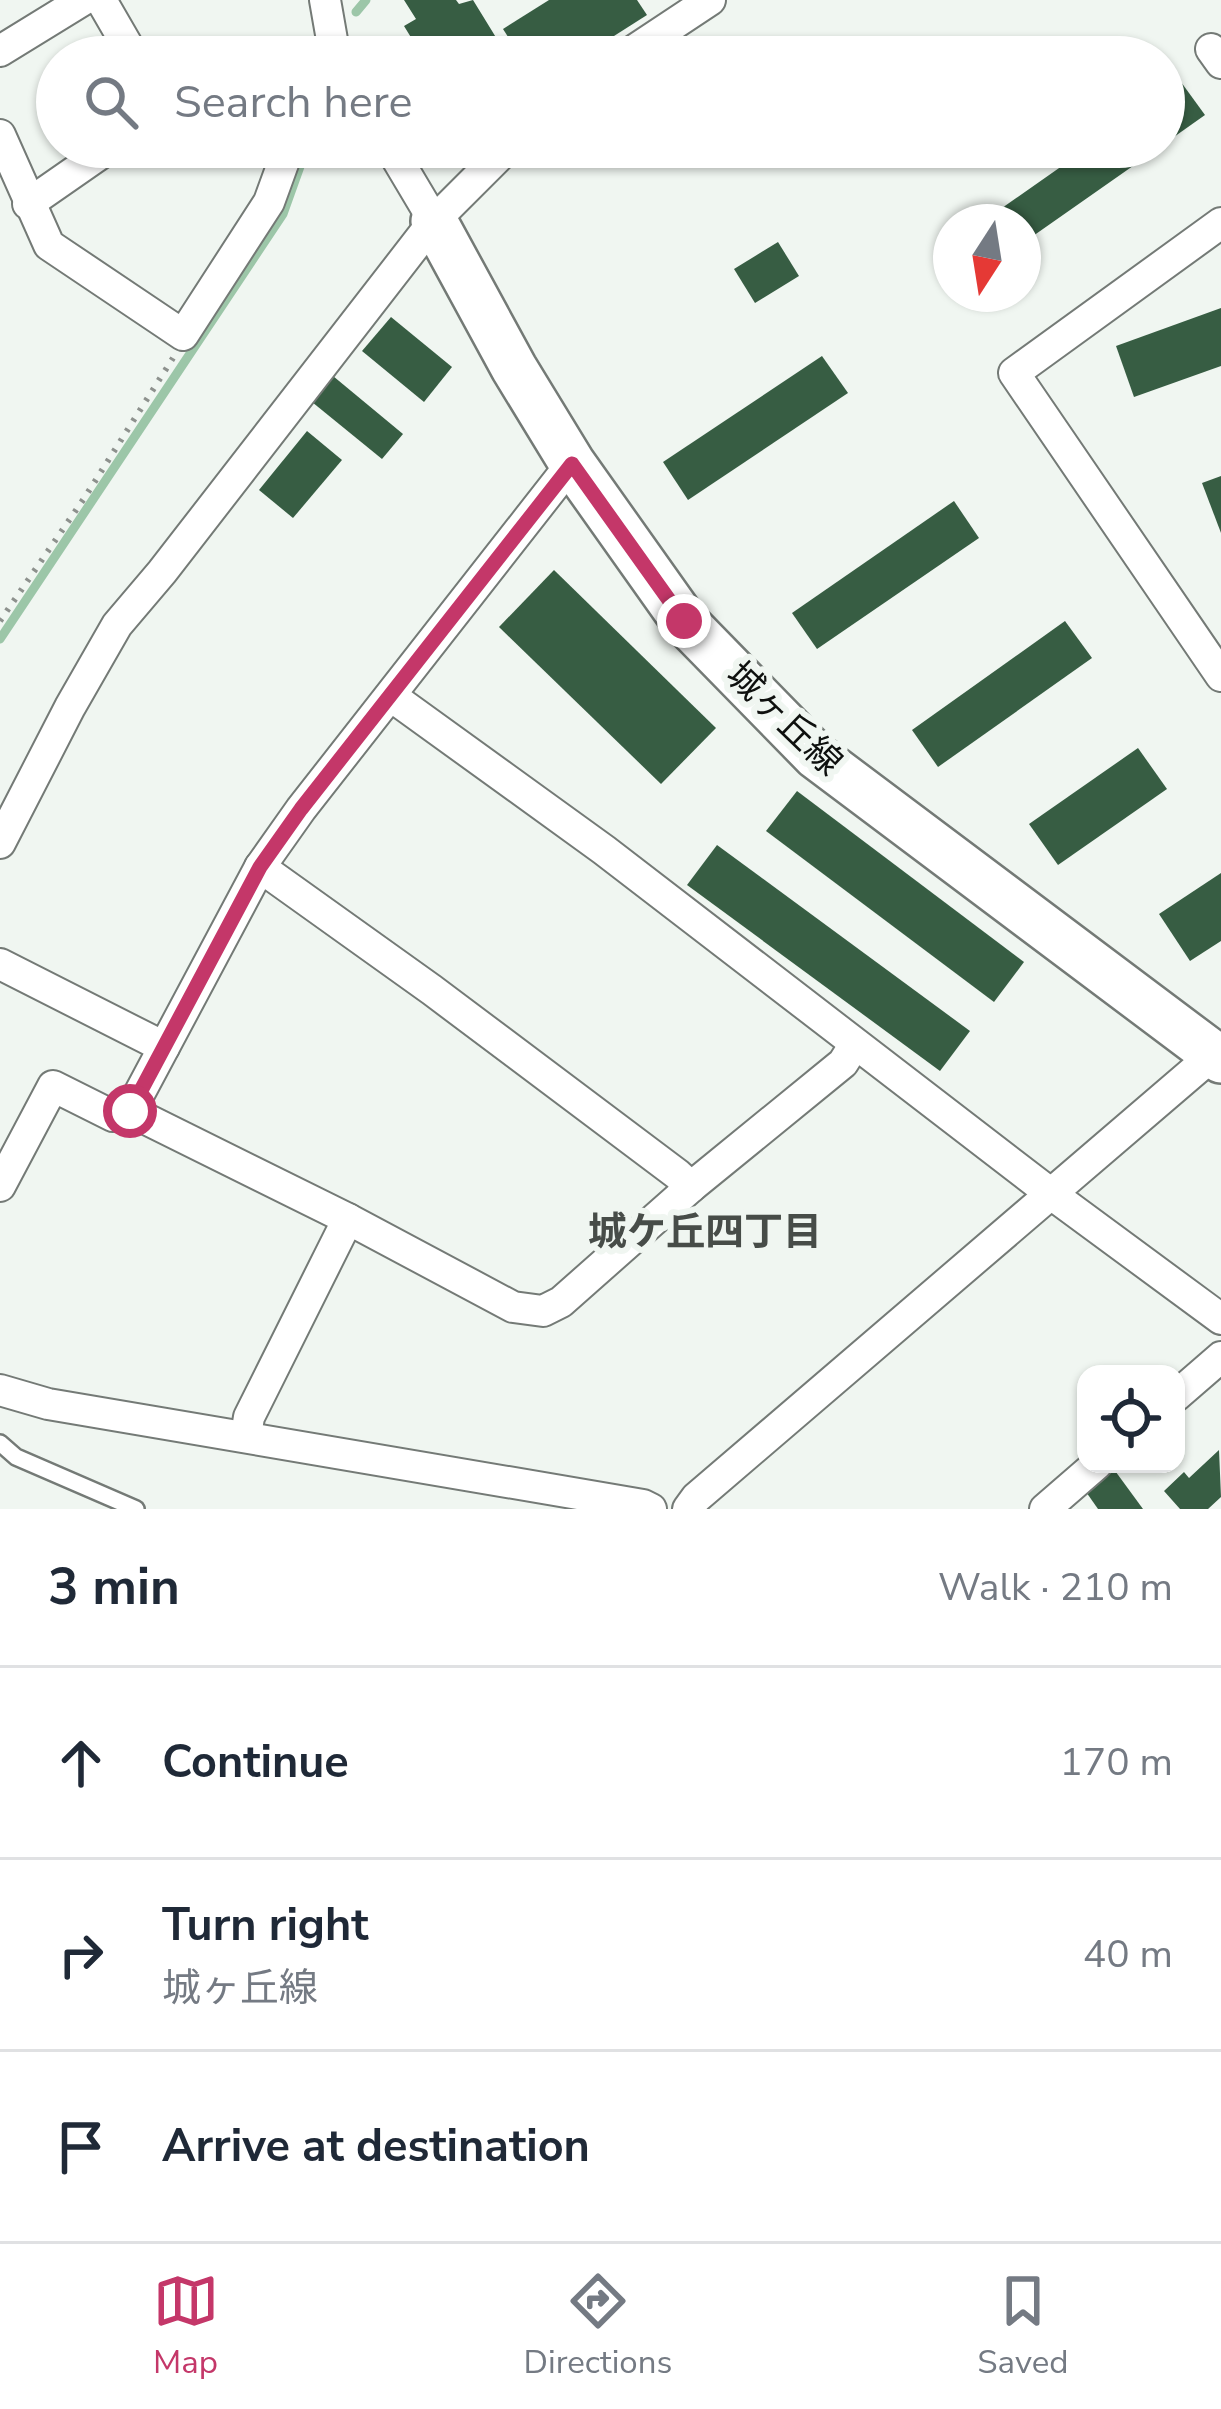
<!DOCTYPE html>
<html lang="en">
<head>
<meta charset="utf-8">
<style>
  body { margin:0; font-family:"Nunito Sans","Noto Sans JP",sans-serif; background:#f2f2f3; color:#1f2937 }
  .controls { position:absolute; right:36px; bottom:36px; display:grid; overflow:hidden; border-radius:24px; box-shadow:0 3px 9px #0004 }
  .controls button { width:108px; height:108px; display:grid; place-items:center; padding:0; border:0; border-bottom:3px solid #e0e1e3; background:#fff; color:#1f2937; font:60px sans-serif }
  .compass { position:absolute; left:933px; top:204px; width:108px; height:108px; border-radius:50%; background:#fff; box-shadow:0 3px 9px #0004; rotate:192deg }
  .stop { position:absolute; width:36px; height:36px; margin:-27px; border:9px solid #c43769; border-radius:50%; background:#fff }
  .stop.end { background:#c43769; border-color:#fff; box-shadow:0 3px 12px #0008 }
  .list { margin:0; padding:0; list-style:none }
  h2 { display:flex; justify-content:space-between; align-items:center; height:156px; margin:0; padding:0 48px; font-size:51px }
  h2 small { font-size:39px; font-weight:400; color:#747a83 }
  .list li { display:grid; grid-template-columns:78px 1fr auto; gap:36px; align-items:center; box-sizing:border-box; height:192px; padding:0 48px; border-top:3px solid #e0e1e3 }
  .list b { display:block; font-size:45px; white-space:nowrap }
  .list p { margin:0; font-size:39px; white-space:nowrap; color:#747a83 }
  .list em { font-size:39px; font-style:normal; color:#747a83 }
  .icon { flex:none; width:66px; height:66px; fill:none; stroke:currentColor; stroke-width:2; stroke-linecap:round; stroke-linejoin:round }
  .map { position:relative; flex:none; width:1221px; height:1509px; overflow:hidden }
  .search { position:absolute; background:#fff; box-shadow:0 3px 9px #0004; left:36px; right:36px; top:36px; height:132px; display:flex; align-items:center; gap:30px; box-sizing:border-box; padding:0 42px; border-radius:66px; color:#747a83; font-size:45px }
  .sheet { height:732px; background:#fff }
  nav { display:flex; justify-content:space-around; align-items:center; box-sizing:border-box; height:168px; border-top:3px solid #e0e1e3; background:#fff; font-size:33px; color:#747a83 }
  nav a { display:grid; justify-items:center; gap:6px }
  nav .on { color:#c43769 }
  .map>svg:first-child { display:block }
</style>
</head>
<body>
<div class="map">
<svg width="1221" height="1509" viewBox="0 0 1221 1509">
  <rect width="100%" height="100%" fill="#f0f6f1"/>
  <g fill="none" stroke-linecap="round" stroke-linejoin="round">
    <g stroke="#9cc6a8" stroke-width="9">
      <path d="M356 12 366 0"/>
      <path d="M0 639 283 214 307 147"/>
    </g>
  </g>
  <g fill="#375d43">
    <path d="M404 0H456L459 4 473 0 508 57H423L404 26 416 19Z"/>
    <path d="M549 0H637L647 15 581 57H521L503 29Z"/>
    <path d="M1181 82 1205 115 1164 144V94Z"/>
    <path d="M1089 147H1160L1023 243V222H982Z"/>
    <path d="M778 242 799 276 755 303 734 269Z"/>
    <path d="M1221 308V366L1134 397 1116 346Z"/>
    <path d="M391 317 452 367 424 402 362 351Z"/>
    <path d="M822 356 848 393 688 500 663 462Z"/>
    <path d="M333 376 403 434 382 459 312 402Z"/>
    <path d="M307 431 342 460 293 518 259 490Z"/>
    <path d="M1221 476V533L1202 483Z"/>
    <path d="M954 501 979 538 817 649 792 613Z"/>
    <path d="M554 570 716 728 661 784 499 627Z"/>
    <path d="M1065 621 1092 658 938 767 912 730Z"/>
    <path d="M1138 748 1167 789 1058 865 1029 824Z"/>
    <path d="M797 791 1024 962 994 1002 766 831Z"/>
    <path d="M717 845 970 1031 940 1071 687 885Z"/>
    <path d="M1221 873V941L1190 961 1159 914Z"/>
    <path d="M1219 1450 1221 1497 1208 1509H1180L1164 1491 1184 1472 1189 1478Z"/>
    <path d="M1113 1468 1143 1509H1098L1084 1489Z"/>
  </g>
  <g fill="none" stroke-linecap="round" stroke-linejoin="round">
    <defs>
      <path id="lane" d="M0 1443 16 1457 136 1509"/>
      <g id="street">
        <path d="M101 0 134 57"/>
        <path d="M325 0 335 57"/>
        <path d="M1211 49 1221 63"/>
        <path d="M0 51 83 0"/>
        <path d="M624 57 710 0"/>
        <path d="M0 135 49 245 183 335 269 202 289 147"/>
        <path d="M390 147 434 221"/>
        <path d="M28 204 110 147"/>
        <path d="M1221 223 1014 373 1221 676"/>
        <path d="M572 463 301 809 260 867 130 1111 348 1219 513 1307 543 1311 561 1302 691 1187 843 1063 855 1044"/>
        <path d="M391 696 604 850 1050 1193 1221 1319"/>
        <path d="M0 843 70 707 117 625 162 572 434 221 508 147"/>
        <path d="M260 867 432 990 677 1174 691 1187"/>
        <path d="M0 964 164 1047"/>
        <path d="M0 1186 53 1086 113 1116 130 1111"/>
        <path d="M0 1390 48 1404 643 1505 651 1509"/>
        <path d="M1176 1396 1221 1357"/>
        <path d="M246 1436 249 1417 348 1219"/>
        <path d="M688 1509 696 1498 1221 1048"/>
        <path d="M1045 1509 1097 1464"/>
      </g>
      <path id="secondary" d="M434 221 514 368 572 463 684 621 816 756 1221 1060"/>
    </defs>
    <use href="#lane" stroke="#747a76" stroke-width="20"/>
    <use href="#street" stroke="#747a76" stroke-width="34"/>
    <use href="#secondary" stroke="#747a76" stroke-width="50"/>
    <path stroke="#8d918d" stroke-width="6" stroke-dasharray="3 9" stroke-linecap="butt" d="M0 621 85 497 173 358"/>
    <use href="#lane" stroke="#fff" stroke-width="15"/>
    <use href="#street" stroke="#fff" stroke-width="30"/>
    <use href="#secondary" stroke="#fff" stroke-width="45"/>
  </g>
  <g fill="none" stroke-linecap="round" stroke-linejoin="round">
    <path stroke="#c43769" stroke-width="15" d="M130 1111 260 867 301 809 572 464 684 621"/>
  </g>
  <g text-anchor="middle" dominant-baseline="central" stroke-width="12" stroke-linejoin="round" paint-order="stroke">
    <g font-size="36" fill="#0e100e" stroke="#f0f6f1">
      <text transform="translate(784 719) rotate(44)">城ヶ丘線</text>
    </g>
    <g font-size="39" font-weight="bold" fill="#474c48" stroke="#f0f6f1">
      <text x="705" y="1232">城ケ丘四丁目</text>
    </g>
  </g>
</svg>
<div class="controls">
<button><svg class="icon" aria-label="locate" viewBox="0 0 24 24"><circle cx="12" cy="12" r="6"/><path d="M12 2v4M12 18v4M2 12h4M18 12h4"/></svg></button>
</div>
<svg class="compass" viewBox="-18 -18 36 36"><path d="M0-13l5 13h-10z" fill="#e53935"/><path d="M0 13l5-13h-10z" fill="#747a83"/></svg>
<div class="stop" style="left:130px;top:1111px"></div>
<div class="stop end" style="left:684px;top:621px"></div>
<div class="search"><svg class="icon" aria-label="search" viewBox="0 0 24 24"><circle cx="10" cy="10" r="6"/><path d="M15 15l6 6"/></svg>Search here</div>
</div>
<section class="sheet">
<h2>3 min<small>Walk · 210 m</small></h2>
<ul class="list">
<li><svg class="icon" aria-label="ahead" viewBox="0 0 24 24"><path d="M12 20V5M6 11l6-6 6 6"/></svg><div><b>Continue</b></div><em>170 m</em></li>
<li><svg class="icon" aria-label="right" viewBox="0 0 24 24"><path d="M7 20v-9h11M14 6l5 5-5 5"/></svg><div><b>Turn right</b><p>城ヶ丘線</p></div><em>40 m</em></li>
<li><svg class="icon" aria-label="arrive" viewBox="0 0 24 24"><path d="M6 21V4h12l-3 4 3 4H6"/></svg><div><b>Arrive at destination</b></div></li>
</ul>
</section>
<nav>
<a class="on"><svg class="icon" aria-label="map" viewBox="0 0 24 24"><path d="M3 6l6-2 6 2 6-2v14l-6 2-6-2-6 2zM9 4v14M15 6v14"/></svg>Map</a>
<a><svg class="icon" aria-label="directions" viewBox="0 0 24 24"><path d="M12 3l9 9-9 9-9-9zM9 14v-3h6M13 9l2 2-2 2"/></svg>Directions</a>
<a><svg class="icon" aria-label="saved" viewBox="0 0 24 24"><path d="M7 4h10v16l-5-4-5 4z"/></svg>Saved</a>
</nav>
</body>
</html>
